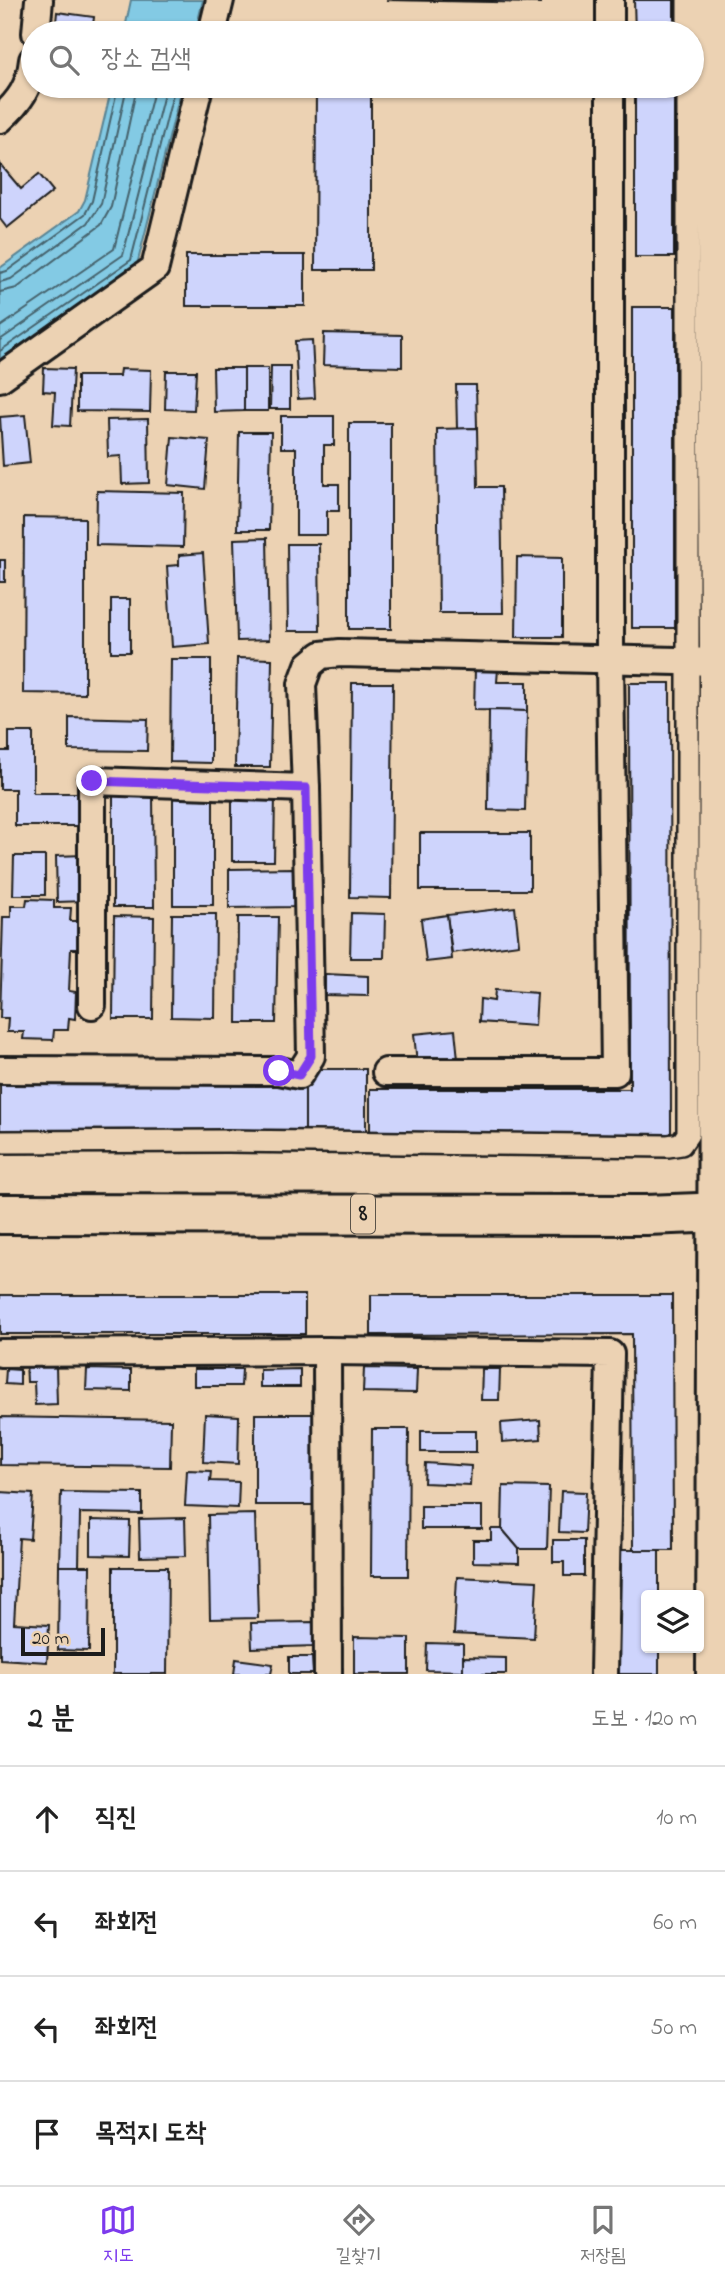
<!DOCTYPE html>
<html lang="ko">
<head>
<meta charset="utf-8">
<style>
  body { margin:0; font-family:"Indie Flower","Poor Story",sans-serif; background:#f6f6f6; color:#222 }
  .controls { position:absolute; right:21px; bottom:21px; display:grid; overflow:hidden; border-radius:7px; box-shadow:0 2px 5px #0004 }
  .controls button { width:63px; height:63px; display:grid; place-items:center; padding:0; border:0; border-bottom:2px solid #e0e0e0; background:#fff; color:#222; font:35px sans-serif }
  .scale { position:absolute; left:21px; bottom:18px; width:84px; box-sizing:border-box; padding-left:7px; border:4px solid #1c1c1c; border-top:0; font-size:19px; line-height:24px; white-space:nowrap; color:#1c1c1c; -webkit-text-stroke:5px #ecd2b3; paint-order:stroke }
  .stop { position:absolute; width:21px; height:21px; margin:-16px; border:5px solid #7c3aed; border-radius:50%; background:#fff }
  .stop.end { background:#7c3aed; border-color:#fff; box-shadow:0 2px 7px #0008 }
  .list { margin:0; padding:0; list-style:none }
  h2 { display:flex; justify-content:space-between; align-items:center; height:91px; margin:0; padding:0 28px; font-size:30px }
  h2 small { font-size:23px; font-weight:400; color:#767676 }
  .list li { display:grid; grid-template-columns:46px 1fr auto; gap:21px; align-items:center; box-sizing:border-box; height:105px; padding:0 28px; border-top:2px solid #e0e0e0 }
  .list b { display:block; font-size:26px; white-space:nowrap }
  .list em { font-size:23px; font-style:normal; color:#767676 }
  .icon { flex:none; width:38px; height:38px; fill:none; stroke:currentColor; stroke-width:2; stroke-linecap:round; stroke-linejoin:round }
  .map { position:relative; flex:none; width:725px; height:1674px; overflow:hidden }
  .search { position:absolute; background:#fff; box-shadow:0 2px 5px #0004; left:21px; right:21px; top:21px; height:77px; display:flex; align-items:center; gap:18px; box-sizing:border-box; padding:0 24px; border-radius:38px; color:#767676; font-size:26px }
  .sheet { height:511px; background:#fff }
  nav { display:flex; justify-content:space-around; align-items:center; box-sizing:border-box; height:98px; border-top:2px solid #e0e0e0; background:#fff; font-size:19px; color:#767676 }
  nav a { display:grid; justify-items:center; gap:4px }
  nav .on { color:#7c3aed }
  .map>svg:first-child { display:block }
</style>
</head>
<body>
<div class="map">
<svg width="725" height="1674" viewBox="0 0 725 1674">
  <rect width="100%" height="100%" fill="#ecd2b3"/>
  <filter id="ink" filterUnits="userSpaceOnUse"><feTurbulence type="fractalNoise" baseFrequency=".0143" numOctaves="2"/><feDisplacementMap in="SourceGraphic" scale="14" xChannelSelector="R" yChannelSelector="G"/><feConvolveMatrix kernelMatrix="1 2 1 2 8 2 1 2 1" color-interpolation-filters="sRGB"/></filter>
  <g filter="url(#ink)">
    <g fill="#83cae4" stroke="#5a8494" stroke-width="2">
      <path d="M131 0H203L195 33H124Z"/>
      <path d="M112 86H182L137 265 0 359V268L79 211 85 200Z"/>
    </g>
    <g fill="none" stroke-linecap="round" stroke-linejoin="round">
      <g stroke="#45626c" stroke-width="2">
        <path d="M0 273 7 271 85 214 92 201 118 86"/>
        <path d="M0 282 11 279 88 223 101 204 127 86"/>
        <path d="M0 292 17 288 101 225 111 207 137 86"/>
        <path d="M0 327 114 249 155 86"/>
        <path d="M0 340 123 255 166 86"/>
        <path d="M0 351 131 260 175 86"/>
      </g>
    </g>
    <g fill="#ced4fc" stroke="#1c1c1c" stroke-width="2">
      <path d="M386 0H541V3Z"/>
      <path d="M634 0H674V33H635Z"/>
      <path d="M57 12 94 17 92 33H55Z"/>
      <rect x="316" y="29" width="55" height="4"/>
      <path d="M316 86H371V270H315Z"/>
      <rect x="635" y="86" width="39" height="171"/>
      <path d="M0 164 21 189 39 174 53 191 7 228 0 219Z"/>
      <rect x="186" y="255" width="119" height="51"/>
      <rect x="632" y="307" width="43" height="321"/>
      <path d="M324 333 402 335V367L323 365Z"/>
      <path d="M312 340 315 398 298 399 295 341Z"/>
      <path d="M271 366H290V409H270Z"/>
      <path d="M44 368 73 369 70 426 53 425 55 392 43 391Z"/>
      <path d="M213 368H244V411L214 412Z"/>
      <rect x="244" y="368" width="24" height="43"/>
      <path d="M120 369 151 370 150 412 77 411V376H119Z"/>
      <path d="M166 371H196L194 410 165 409Z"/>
      <path d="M456 385H476L477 428 457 429Z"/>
      <path d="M25 415 30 463 3 466 0 417Z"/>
      <path d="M281 416H334V445H324V484H339V511H327V535H296V448H281Z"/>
      <path d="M148 419 149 483 122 484 121 456 108 457 107 420Z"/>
      <rect x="349" y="423" width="42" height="206"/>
      <path d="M477 428 478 487H501L503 613H439L437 429Z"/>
      <path d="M239 432H271L269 530H237Z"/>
      <path d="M172 437 209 440 205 489 168 485Z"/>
      <path d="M97 491 184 493 183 547 96 545Z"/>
      <path d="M24 517 85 518V694L23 693Z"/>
      <path d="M267 538 269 640 237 641 234 539Z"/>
      <path d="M287 544H319L320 631H288Z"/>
      <path d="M203 553 209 644 172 647 167 566 179 565V555Z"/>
      <path d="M517 557 562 558V637H516Z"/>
      <rect x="0" y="560" width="5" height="22"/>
      <rect x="111" y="599" width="19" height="53"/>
      <path d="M237 658 272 659 270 767H235Z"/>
      <path d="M171 659H211V763L170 762Z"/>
      <path d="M475 669H498L497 682H527V711L474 710Z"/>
      <path d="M352 683H393L391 898 350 897Z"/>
      <path d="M629 683H670L671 1135 370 1136V1089H630Z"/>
      <path d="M489 710 527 711 525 811 488 810Z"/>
      <path d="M69 717 148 719 147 751 69 750Z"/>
      <path d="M9 732H33V793H82V826H15V789H0V751H9Z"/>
      <path d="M232 793H275L274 861H232Z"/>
      <path d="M113 794H153L154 907H113Z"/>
      <rect x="173" y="796" width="40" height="109"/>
      <rect x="420" y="833" width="110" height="57"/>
      <path d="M84 855 85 901 57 902 56 856Z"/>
      <path d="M14 856H45V895H13Z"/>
      <path d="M294 868 295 907 229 908V869Z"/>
      <path d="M27 899 54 900V908H71L70 921H79L78 949H71L69 991 76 992 75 1019 69 1018 68 1030H54L53 1040 23 1039 24 1032H7L8 1018H0L3 917H11V906H26Z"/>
      <path d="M515 907 519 944 452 953 447 915Z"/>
      <path d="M351 913 385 914 384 958H350Z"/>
      <path d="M172 914H216L215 1018 171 1017Z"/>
      <path d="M447 915 452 959 426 962 421 919Z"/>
      <path d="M114 916 154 917 153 1019H113Z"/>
      <path d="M238 917H278L276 1023H237Z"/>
      <path d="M325 974 368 976V996L325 995Z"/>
      <path d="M495 990 537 993 535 1026 479 1022 480 999 494 1001Z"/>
      <path d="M455 1030 458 1059 417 1063 414 1034Z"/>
      <path d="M305 1069H366V1133L305 1132Z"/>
      <rect x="0" y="1085" width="305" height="47"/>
      <rect x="0" y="1295" width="305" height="39"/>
      <path d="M371 1295H672L673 1550H633L632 1334 371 1335Z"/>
      <path d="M26 1360H45V1367H56L57 1404 35 1405 34 1382H27Z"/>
      <path d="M364 1368 417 1369 416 1393 363 1392Z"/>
      <path d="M6 1369 20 1370V1385L5 1384Z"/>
      <path d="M87 1369 131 1370V1391L86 1390Z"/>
      <path d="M194 1369H242L241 1386H194Z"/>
      <path d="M300 1369V1387H260V1370Z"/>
      <path d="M482 1369H500L499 1400H481Z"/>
      <path d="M205 1414 239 1416 238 1464 203 1462Z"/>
      <rect x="255" y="1414" width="62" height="91"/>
      <path d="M0 1417 171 1420 170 1467 0 1465Z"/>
      <path d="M540 1420 541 1439 502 1442 501 1423Z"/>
      <path d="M372 1429H409L408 1576H371Z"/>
      <rect x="421" y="1431" width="55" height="21"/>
      <path d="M425 1463 471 1466 470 1485 424 1483Z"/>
      <path d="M187 1470 211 1471 210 1481 239 1482 238 1508 185 1506Z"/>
      <path d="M503 1486 549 1487 547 1549H519L502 1529Z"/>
      <path d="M561 1491 586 1492 584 1533 559 1532Z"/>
      <path d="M0 1492 33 1494 30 1539 19 1538 14 1623 49 1625 47 1662 0 1659Z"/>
      <path d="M61 1492 142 1493V1514L80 1513 79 1566H59Z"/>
      <rect x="421" y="1506" width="61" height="23"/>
      <path d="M255 1514 258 1618 210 1619 208 1515Z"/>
      <path d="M185 1518 186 1556 140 1557 139 1519Z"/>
      <path d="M91 1520 130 1521 129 1556 91 1555Z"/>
      <path d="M491 1529H502L519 1549V1563L473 1562V1540H491Z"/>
      <path d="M553 1540H584V1576H564V1562H553Z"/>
      <path d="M617 1550H659V1595H646V1648H659V1674H617Z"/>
      <path d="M59 1566H90L89 1651 58 1650Z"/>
      <path d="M113 1567H168L167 1674H113Z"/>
      <path d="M457 1577 537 1581 534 1638 454 1634Z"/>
      <path d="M315 1622 316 1646 252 1648 251 1623Z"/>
      <path d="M354 1637 409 1638V1674H354Z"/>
      <path d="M427 1643 463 1644V1671L426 1670Z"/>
      <path d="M289 1657H312L313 1674H289Z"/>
      <path d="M463 1657 506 1658V1674H463Z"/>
      <path d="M236 1659 273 1664 271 1674H234Z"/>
    </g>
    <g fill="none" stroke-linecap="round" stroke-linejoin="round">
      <defs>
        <g id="pedestrian">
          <path d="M688 33V0"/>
          <path d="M0 1142 228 1141 668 1146 681 1144 688 1134V86"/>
        </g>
        <g id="minor">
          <path d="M610 0V33"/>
          <path d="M36 33 39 0"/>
          <path d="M212 33 220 0"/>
          <path d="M0 119C20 101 30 87 33 60"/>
          <path d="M0 378 155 268 199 86"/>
          <path d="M92 1005V781L306 788"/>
          <path d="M0 1070 279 1071 299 1075 311 1056 306 788 302 684 309 665 321 655 340 653 719 662"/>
          <path d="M386 1072H615L610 659V86"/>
          <path d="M327 1351 328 1674"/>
          <path d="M0 1353 327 1351 610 1354 604 1674"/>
        </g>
        <g id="primary">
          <path d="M0 1214 646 1215 725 1212"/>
          <path d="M716 1674 719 662 716 0"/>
        </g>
      </defs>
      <use href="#pedestrian" stroke="#1c1c1c" stroke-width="26"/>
      <use href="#minor" stroke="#1c1c1c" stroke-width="32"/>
      <use href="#primary" stroke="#1c1c1c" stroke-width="44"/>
      <use href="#pedestrian" stroke="#ecd2b3" stroke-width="21"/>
      <use href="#minor" stroke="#ecd2b3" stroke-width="26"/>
      <use href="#primary" stroke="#ecd2b3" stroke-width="38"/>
    </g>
  </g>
  <g fill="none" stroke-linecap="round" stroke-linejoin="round" filter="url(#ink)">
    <path stroke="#7c3aed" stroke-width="9" d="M92 781 306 788 311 1056 299 1075 279 1071"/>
  </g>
  <g text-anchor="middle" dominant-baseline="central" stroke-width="6" stroke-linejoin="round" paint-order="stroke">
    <rect fill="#ecd2b3" stroke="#5a5349" stroke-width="2" x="351" y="1194.5" width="24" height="39" rx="5"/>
    <g font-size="23" font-weight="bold" fill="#1c1c1c">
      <text x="363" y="1214">8</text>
    </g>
  </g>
</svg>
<div class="controls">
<button><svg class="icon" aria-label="layers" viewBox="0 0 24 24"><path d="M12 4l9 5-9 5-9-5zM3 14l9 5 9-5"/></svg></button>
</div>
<div class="scale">20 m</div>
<div class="stop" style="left:279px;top:1071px"></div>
<div class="stop end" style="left:92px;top:781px"></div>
<div class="search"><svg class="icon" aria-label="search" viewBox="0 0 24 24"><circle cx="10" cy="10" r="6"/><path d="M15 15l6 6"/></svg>장소 검색</div>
</div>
<section class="sheet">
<h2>2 분<small>도보 · 120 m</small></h2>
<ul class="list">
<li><svg class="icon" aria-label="ahead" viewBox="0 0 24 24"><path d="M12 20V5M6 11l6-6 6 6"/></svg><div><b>직진</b></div><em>10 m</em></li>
<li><svg class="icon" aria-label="left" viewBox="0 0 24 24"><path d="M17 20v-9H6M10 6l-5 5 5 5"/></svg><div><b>좌회전</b></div><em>60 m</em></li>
<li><svg class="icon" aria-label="left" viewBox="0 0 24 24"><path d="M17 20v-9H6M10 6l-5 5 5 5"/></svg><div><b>좌회전</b></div><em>50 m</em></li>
<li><svg class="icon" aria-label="arrive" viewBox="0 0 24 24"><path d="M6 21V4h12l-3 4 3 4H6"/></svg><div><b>목적지 도착</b></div></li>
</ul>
</section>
<nav>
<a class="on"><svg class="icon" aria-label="map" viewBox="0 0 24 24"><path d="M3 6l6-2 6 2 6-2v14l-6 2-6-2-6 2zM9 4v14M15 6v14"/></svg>지도</a>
<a><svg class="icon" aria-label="directions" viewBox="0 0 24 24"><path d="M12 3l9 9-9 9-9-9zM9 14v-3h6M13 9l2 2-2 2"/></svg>길찾기</a>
<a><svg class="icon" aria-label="saved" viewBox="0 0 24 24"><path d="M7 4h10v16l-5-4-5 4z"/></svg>저장됨</a>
</nav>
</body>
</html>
